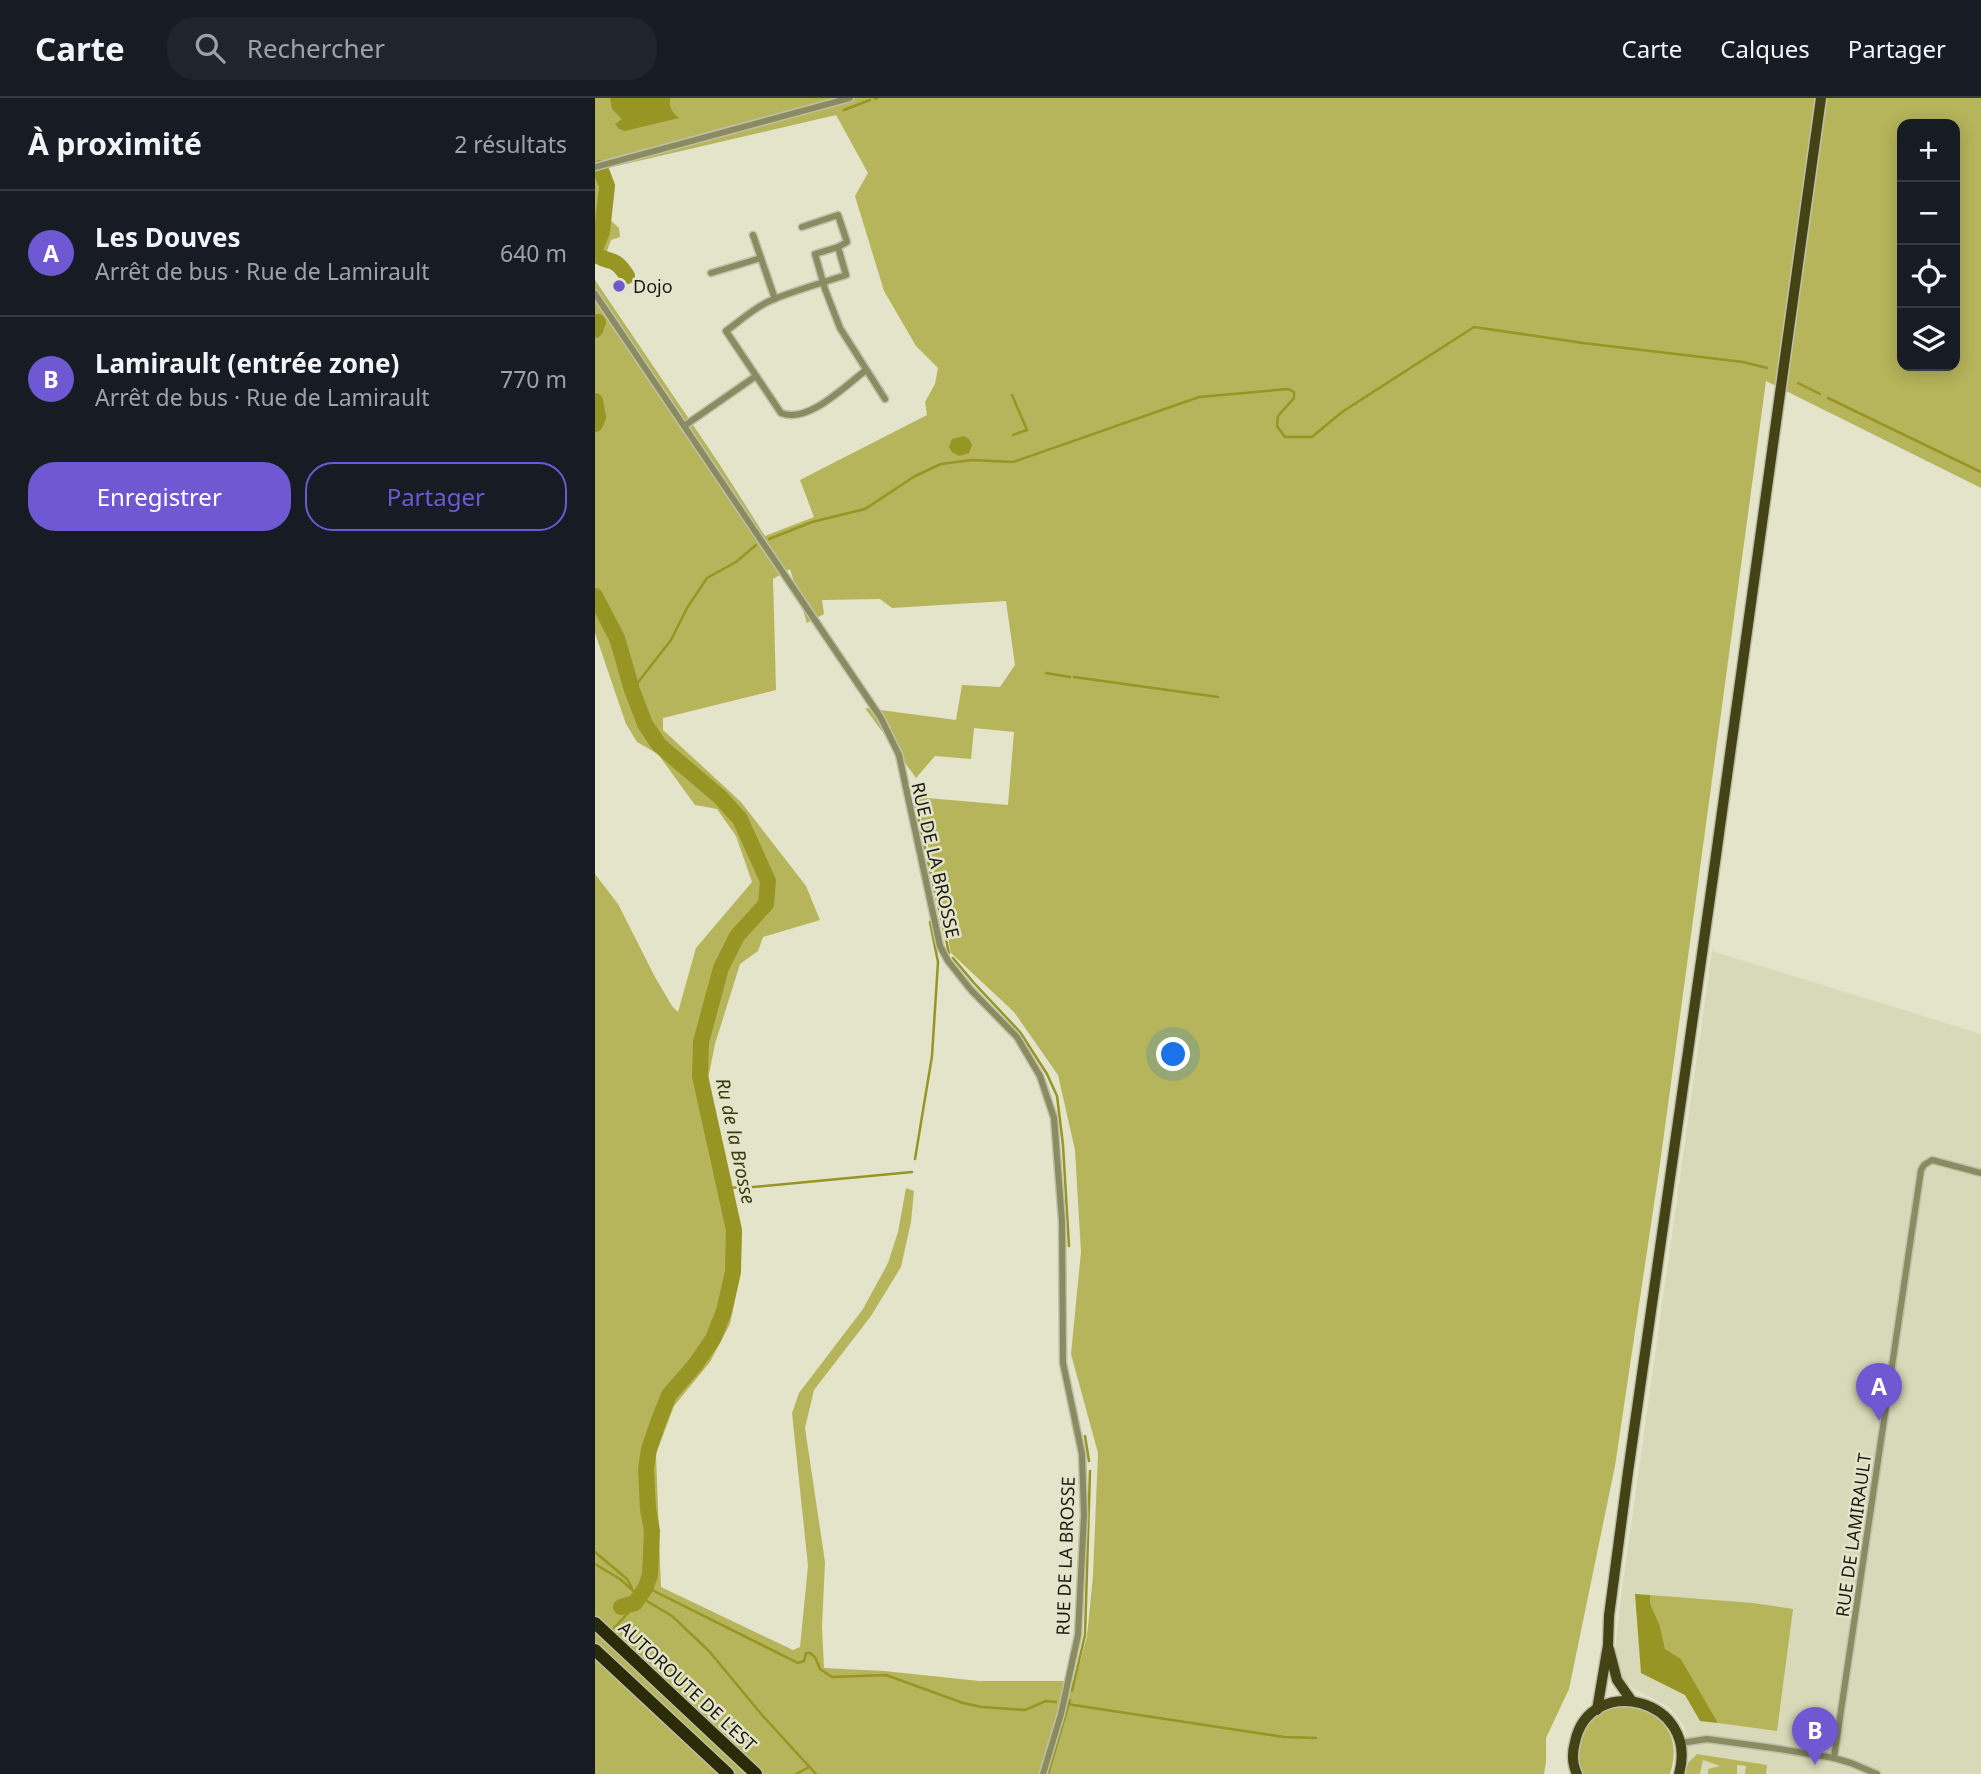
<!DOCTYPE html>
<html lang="fr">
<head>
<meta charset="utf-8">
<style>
  body { margin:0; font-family:"Noto Sans",sans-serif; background:#20242c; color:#f1f3f6 }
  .controls { position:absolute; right:21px; top:21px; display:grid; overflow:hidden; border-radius:14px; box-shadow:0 4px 18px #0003 }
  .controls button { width:63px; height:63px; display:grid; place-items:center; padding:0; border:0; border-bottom:2px solid #363941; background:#171b24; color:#f1f3f6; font:35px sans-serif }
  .you { position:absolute; left:579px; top:957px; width:24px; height:24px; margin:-18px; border:5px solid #fff; border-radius:50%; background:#1a73e8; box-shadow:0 0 0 10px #1a73e833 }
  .badge { display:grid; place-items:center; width:46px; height:46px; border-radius:50%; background:#6e59d3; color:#fff; font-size:23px; font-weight:700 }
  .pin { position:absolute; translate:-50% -58px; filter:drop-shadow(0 2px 4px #0008) }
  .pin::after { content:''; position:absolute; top:37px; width:24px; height:21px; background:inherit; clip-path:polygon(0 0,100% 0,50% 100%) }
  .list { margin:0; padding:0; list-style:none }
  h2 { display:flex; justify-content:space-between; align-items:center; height:91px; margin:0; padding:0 28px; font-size:30px }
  h2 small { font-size:23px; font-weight:400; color:#9ea1a6 }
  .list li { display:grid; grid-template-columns:46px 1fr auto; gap:21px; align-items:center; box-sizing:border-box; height:126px; padding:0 28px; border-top:2px solid #363941 }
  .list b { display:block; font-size:26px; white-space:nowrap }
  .list p { margin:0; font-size:23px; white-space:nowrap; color:#9ea1a6 }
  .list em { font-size:23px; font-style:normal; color:#9ea1a6 }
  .actions { display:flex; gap:14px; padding:21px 28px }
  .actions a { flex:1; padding:16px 0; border:2px solid #6e59d3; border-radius:28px; text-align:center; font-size:24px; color:#6e59d3 }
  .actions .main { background:#6e59d3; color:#fff }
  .icon { flex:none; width:38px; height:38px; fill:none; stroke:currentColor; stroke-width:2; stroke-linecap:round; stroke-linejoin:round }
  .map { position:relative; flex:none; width:1386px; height:1676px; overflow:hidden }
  header { display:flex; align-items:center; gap:42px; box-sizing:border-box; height:98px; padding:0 35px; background:#171b24; border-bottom:2px solid #363941 }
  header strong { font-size:33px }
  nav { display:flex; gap:38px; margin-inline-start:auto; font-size:24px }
  .search { width:490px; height:63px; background:#20242c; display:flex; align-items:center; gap:18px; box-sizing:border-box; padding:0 24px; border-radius:28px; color:#9ea1a6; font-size:26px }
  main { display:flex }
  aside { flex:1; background:#171b24 }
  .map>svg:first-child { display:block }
</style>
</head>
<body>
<header>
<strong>Carte</strong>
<div class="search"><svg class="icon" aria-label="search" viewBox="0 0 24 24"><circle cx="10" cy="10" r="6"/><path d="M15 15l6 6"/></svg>Rechercher</div>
<nav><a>Carte</a><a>Calques</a><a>Partager</a></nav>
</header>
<main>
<aside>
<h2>À proximité<small>2 résultats</small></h2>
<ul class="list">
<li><span class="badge">A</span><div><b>Les Douves</b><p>Arrêt de bus · Rue de Lamirault</p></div><em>640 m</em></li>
<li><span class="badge">B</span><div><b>Lamirault (entrée zone)</b><p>Arrêt de bus · Rue de Lamirault</p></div><em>770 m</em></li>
</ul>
<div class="actions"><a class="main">Enregistrer</a><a>Partager</a></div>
</aside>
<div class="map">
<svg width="1386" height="1676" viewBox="0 0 1386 1676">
  <rect width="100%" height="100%" fill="#e3e4ca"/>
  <path fill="#d8d9b9" d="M1117 853 1386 936V1676H1089L1093 1665 1092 1643 1089 1627 1074 1609 1038 1590 1024 1576 1021 1562V1542L1028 1484Z"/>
  <g fill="#b6b55b" fill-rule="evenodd">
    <path d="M0 0H1386V390L1171 283 1065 1066 1020 1368 974 1591 951 1640V1664L949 1676H0V776L23 806 60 879 77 908 83 914 101 850 157 784 141 738 122 711 100 707 63 656 42 644 31 626 0 535V182L123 364 170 438 219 419 205 382 332 317 330 304 340 286 343 270 321 248 289 193 260 98 273 75 241 17 0 73ZM1307 26H1360V268H1307ZM195 471 212 525 229 516 227 502 285 501 297 510 411 503 420 567 405 589 367 587 361 622 270 610 321 680 340 658 376 661 379 630 419 634 413 707 320 699 335 755 356 855 419 914 463 977 480 1052 486 1154 476 1256 503 1355 498 1478 492 1538 480 1583H384L289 1573 229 1570 227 1529 230 1464 210 1330 219 1292 276 1218 306 1169 316 1124 319 1093 311 1090 303 1134 293 1165 268 1211 204 1295 197 1315 213 1468 205 1549 198 1552 66 1489 61 1356 79 1308 115 1264 135 1226 144 1183V1143L136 1082 119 1018 113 981 120 946 145 866 163 853 168 839 225 822 211 788 146 704 68 632V620L181 592 178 481Z"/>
    <path d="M0 78 3 80 5 118 15 122 24 130 25 139 16 142 10 158 0 157Z"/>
    <path d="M1055 1497 1158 1505 1198 1511 1182 1633 1123 1625 1086 1561 1070 1552 1065 1528 1055 1505Z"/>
    <path d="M1033 1607C1069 1615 1087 1639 1075 1676H986L981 1658 990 1628 1002 1616 1016 1609Z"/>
    <path d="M1102 1656 1172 1667 1171 1676H1150L1151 1668 1142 1667V1676H1113V1671L1125 1668 1108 1662 1105 1676H1089L1093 1665Z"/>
  </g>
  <g fill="#979523">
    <path d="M15 0H75C74 9 77 15 84 20L30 33 24 31 20 26 27 21 17 11Z"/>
    <path d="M369 338 374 341 377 347 374 355 364 358 357 354 354 349 357 341Z"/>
    <path d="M1040 1496 1055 1497V1505L1065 1528 1070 1551 1086 1561 1123 1625 1105 1623 1090 1597 1046 1575Z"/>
  </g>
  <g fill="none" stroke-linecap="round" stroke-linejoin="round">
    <g stroke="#979523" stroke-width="2.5">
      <path d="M280 1 282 0"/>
      <path d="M249 12 275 2"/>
      <path d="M1203 285 1225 296"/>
      <path d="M417 297 432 332 418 337"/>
      <path d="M1233 300 1386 374"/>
      <path d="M174 441 217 424 270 411 320 378 346 366 377 362 418 364 604 299 693 291 699 294V300L683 318 682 328 690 339H717L747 314 879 229 988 245 1148 264 1172 270"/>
      <path d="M451 575 475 579"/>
      <path d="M479 579 623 599"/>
      <path d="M37 592 76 542 92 510 112 480 141 464 161 447"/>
      <path d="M320 706 354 855"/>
      <path d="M358 860 379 885 425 934 452 976 462 998 468 1047 474 1148"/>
      <path d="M320 1061 337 958 343 864 335 824"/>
      <path d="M158 1089 317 1074"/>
      <path d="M128 1090 155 1089"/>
      <path d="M490 1338 494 1363"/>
      <path d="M0 1454 32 1481 37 1490"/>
      <path d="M0 1466 25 1481 45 1499 77 1518 114 1553 167 1617 221 1676"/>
      <path d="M51 1489 203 1565 209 1563 211 1555H215L220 1559 225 1571 237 1579 291 1577 368 1605 387 1609 430 1612 451 1603 461 1604"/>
      <path d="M19 1530 35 1513 33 1507"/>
      <path d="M477 1593 490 1537 495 1373"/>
      <path d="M472 1606 689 1639 721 1640"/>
      <path d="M201 1676 214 1669"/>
      <path d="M453 1676 475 1602"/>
    </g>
    <g stroke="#979523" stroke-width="16">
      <path d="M0 151 7 134 12 88 5 70"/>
      <path d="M0 156C15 167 19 157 32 178"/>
      <path d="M0 232 3 224"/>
      <path d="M0 303 3 319 0 326"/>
      <path d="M0 498 22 540 37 592 50 626 64 647 125 699 145 721 173 783 171 806 142 838 126 870 106 944 105 978 139 1132 138 1174 129 1213 118 1241 100 1267 74 1297 64 1322 54 1351 51 1370 53 1411 57 1433 55 1477 51 1489 40 1505 26 1509"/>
    </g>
    <defs>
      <g id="street">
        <path d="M0 69 255 0"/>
        <path d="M207 129 243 117 252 144 243 149"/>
        <path d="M158 137 180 201"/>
        <path d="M116 175 166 160"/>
        <path d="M0 196 286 620 304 657 345 848 353 863 376 892 422 939 445 978 459 1020 467 1123 468 1265 487 1356 489 1417 483 1537 466 1616 448 1676"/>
        <path d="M271 272C250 288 213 326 186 315L131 233C145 223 161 208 177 202 201 192 227 185 251 177L243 149 220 156 230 191 245 230 290 301"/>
        <path d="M89 328 161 278"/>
        <path d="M1086 1645 1112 1641 1178 1650 1239 1660 1256 1665 1282 1676"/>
        <path d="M1239 1660 1326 1072 1329 1067 1337 1062 1386 1075"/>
      </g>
      <g id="primary">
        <path d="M1014 1551 1022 1582 1036 1602"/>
        <path d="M1002 1612 1013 1547 1014 1518 1033 1374 1118 779 1226 0"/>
        <path d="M982 1676C977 1666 977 1655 980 1644 995 1574 1105 1600 1084 1676"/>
      </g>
      <g id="highway">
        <path d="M0 1525 161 1676"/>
        <path d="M0 1552 133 1676"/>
      </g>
    </defs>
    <use href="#street" stroke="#bfc0a9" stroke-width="9"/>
    <use href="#primary" stroke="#bfc0a9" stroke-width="13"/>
    <use href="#highway" stroke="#bfc0a9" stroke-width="15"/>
    <use href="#street" stroke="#8b8b62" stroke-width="6"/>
    <use href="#primary" stroke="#444315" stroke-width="10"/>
    <use href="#highway" stroke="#2b2b08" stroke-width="12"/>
  </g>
  <circle fill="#6e59d3" stroke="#e3e4ca" stroke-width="2.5" cx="24" cy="188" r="7"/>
  <g text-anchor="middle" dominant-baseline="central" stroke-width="5" stroke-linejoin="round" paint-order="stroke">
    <g font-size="18" fill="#1b1b12" stroke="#e3e4ca" text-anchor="start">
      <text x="38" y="188">Dojo</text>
    </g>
    <g font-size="18" fill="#1b1b12" stroke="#e3e4ca">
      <text transform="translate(341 762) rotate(77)">RUE DE LA BROSSE</text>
      <text transform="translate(1258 1437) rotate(-82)">RUE DE LAMIRAULT</text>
      <text transform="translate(470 1458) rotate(-88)">RUE DE LA BROSSE</text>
      <text transform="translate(93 1588) rotate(43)">AUTOROUTE DE L’EST</text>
    </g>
    <g font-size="19" font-style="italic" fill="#3b3a0d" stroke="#e3e4ca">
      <text transform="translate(141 1043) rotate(78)">Ru de la Brosse</text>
    </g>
  </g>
</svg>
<div class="controls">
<button>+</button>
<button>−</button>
<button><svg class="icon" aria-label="locate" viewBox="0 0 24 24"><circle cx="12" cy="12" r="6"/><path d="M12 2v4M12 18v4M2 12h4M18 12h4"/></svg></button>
<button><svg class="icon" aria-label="layers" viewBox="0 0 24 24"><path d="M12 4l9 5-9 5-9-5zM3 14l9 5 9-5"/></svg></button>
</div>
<div class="you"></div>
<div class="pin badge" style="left:1284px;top:1323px">A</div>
<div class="pin badge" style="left:1220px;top:1667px">B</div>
</div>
</main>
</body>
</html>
